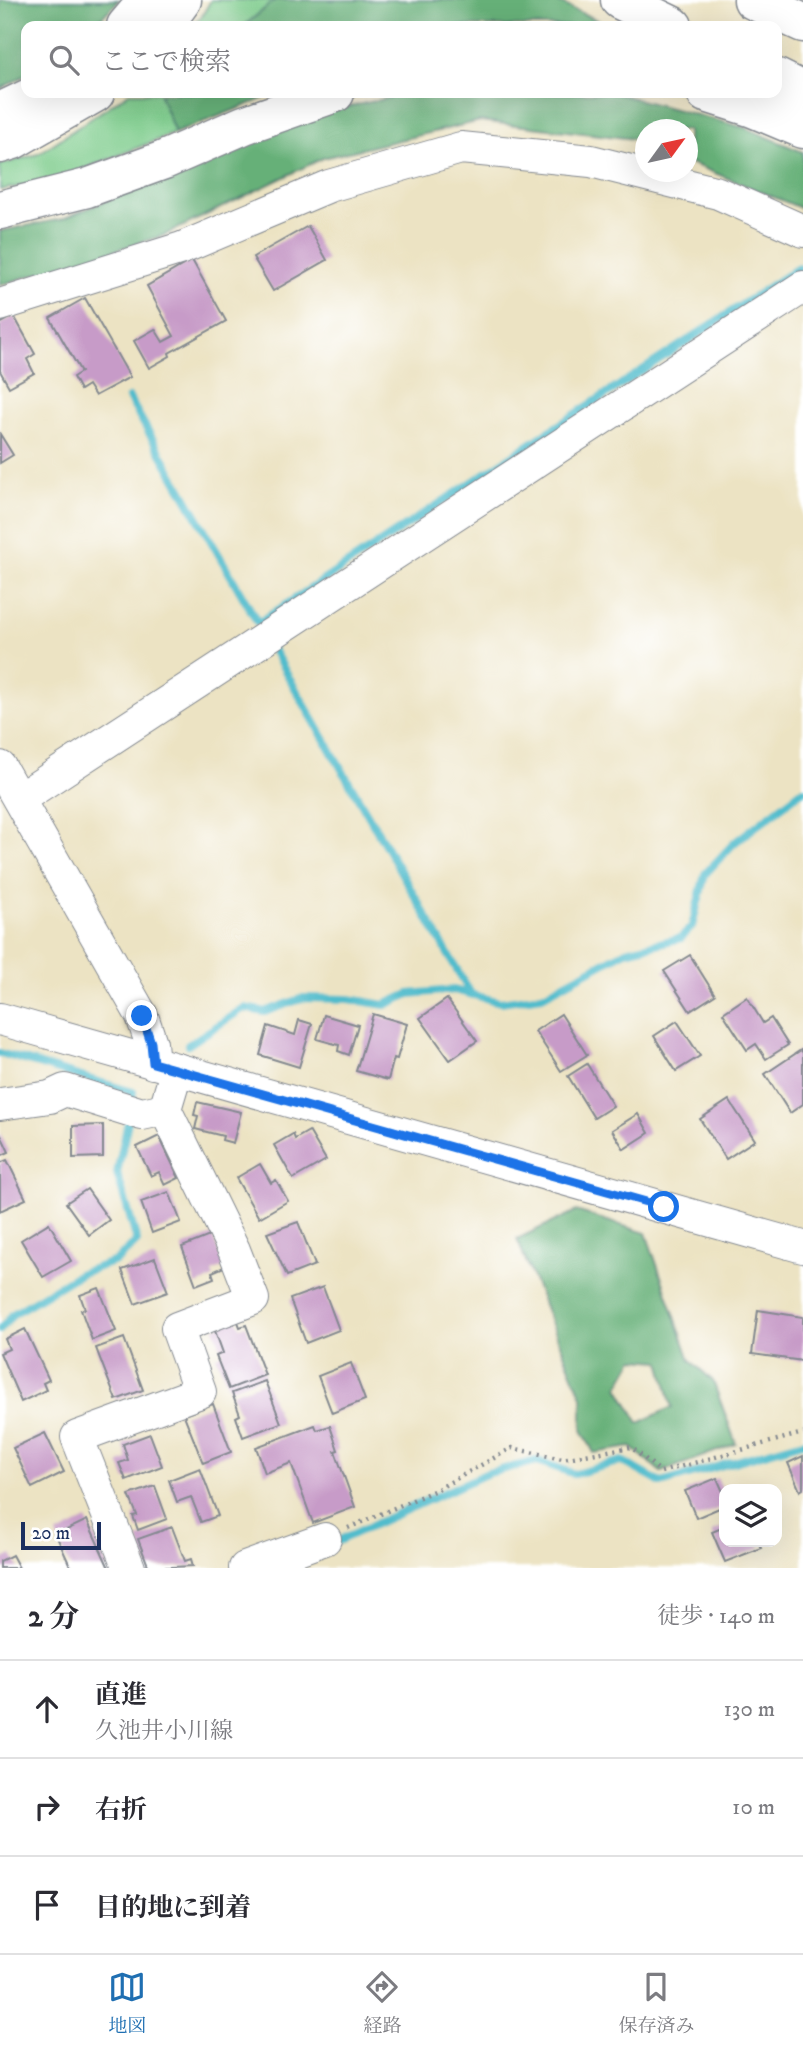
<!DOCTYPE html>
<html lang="ja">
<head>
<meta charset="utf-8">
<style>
  body { margin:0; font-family:"IM FELL DW Pica","Noto Serif JP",serif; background:#f2f2f3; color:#2b2b33 }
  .controls { position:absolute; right:21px; bottom:21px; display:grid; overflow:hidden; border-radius:14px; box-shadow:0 7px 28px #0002 }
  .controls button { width:63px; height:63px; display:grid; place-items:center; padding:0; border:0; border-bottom:2px solid #e1e1e2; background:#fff; color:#2b2b33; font:35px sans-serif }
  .compass { position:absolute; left:635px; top:119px; width:63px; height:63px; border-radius:50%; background:#fff; box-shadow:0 7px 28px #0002; rotate:57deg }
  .scale { position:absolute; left:21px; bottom:18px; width:80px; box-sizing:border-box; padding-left:7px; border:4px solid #1b2f5e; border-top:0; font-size:19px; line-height:24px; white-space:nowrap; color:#1b2f5e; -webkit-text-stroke:5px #fff; paint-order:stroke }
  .stop { position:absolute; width:21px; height:21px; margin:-16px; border:5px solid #1a73e8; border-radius:50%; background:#fff }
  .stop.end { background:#1a73e8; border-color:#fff; box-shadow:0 2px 7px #0008 }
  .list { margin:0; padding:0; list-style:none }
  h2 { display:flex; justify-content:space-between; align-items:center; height:91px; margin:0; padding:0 28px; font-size:30px }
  h2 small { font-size:23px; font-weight:400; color:#7c7c81 }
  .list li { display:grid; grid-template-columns:46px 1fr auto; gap:21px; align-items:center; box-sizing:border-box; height:98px; padding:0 28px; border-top:2px solid #e1e1e2 }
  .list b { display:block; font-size:26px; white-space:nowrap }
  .list p { margin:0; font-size:23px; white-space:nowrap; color:#7c7c81 }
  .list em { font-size:23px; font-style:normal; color:#7c7c81 }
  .icon { flex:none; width:38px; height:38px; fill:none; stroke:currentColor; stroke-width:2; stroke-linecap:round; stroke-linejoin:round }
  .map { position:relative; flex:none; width:803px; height:1568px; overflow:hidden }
  .search { position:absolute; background:#fff; box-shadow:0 7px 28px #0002; left:21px; right:21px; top:21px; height:77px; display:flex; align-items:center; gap:18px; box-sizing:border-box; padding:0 24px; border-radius:14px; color:#7c7c81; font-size:26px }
  .sheet { height:385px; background:#fff }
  nav { display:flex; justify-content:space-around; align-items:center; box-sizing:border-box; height:98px; border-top:2px solid #e1e1e2; background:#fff; font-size:19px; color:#7c7c81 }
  nav a { display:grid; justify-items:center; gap:4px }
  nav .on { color:#1f6fb2 }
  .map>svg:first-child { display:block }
</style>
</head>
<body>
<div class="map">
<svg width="803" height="1568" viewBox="0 0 803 1568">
  <rect width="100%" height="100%" fill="#fff"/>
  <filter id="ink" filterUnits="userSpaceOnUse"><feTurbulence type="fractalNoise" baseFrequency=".0143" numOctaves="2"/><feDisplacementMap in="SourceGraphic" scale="14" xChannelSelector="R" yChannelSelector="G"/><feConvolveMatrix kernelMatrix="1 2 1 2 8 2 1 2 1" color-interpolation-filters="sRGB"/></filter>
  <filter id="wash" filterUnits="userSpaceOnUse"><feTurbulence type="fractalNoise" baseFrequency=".00686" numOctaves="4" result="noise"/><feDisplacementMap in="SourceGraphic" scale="28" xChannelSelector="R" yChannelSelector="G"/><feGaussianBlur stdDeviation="1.57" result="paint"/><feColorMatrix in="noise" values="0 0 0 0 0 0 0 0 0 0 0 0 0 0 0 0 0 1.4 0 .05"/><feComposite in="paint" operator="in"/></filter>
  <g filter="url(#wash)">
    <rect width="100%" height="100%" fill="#ece3c3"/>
    <g fill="#7ecc8c" stroke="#4c7e75" stroke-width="2">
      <path d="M211 0H275V1L244 26H192L202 16Z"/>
      <path d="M129 93H163L160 95 175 133 58 179 0 190V165L38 154Z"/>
    </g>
    <g fill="#66b078" stroke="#40706b" stroke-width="2" fill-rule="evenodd">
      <path d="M0 0H119L93 26H26V75L0 89Z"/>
      <path d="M275 0H554L610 26H244Z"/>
      <path d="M163 93H278L175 133 160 95Z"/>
      <path d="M411 93H614L746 128 803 152V209L688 162V130H646L645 144 634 139 480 121 323 158 165 235 0 285V231L62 219 320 113Z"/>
      <path d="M576 1211 646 1233 690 1360 713 1381 736 1444 661 1472 631 1447 594 1453 582 1430V1397L517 1239ZM634 1359 660 1361 672 1407 639 1423 618 1387Z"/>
    </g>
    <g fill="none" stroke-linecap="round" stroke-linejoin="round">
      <g stroke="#51bccc" stroke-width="8">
        <path d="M129 398 258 623 798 268"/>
        <path d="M272 648 471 994"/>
        <path d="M188 1045 244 1008 265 1012 303 998 349 999 385 1005 409 994 454 990 500 1002 542 996 626 951 681 938 692 926 705 874 734 843 803 790"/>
        <path d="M0 1053 133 1092 131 1104"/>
        <path d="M0 1330 13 1314 81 1273 116 1261 137 1241 117 1173 129 1117"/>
        <path d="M331 1544 488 1473 537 1461 575 1474 622 1461 661 1483 803 1442"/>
      </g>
    </g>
    <g id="blocks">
      <g fill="#c79bc8">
        <path d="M308 226 327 260 273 291 253 257Z"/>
        <path d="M192 260 226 321 169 353 170 356 149 368 134 341 155 329 163 342 174 336 147 286Z"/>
        <path d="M85 298 130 377 95 396 88 385 80 390 73 377 81 372 50 318Z"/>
        <path d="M14 316 35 354 27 359 34 373 9 387 0 371V324Z"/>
        <path d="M0 434 13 455 0 463Z"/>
        <path d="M690 955 715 995 690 1011 664 971Z"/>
        <path d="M747 997 763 1023 771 1018 788 1045 766 1059 756 1044 747 1050 723 1013Z"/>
        <path d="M447 999 477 1041 450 1060 420 1018Z"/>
        <path d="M373 1014 407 1024 397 1059 394 1058 388 1080 356 1071Z"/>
        <path d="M561 1014 587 1055 561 1071 535 1031Z"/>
        <path d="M324 1015 358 1025 349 1055 338 1051 339 1045 317 1039Z"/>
        <path d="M299 1020 312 1024 299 1067 260 1055 268 1026 295 1035Z"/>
        <path d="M677 1021 700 1056 676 1071 654 1036Z"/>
        <path d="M801 1050 803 1053V1104L790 1113 765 1074Z"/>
        <path d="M587 1064 613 1106 594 1118 568 1076Z"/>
        <path d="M729 1100 755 1140 726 1159 700 1119Z"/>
        <path d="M197 1102 241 1112 233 1143 222 1140 223 1136 195 1129 198 1116 194 1115Z"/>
        <path d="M638 1114 649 1133 624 1149 612 1130Z"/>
        <path d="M103 1125V1157L73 1158V1126Z"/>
        <path d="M309 1131 326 1160 293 1179 274 1145 293 1134 295 1139Z"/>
        <path d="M0 1133 9 1152 0 1156Z"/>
        <path d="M159 1136 179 1178 165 1185 159 1172 151 1176 137 1147Z"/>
        <path d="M7 1160 26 1199 0 1211V1163Z"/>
        <path d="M260 1164 271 1183 276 1180 288 1201 259 1218 236 1178Z"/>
        <path d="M87 1189 109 1220 89 1235 66 1203Z"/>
        <path d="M169 1192 181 1222 152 1233 141 1202Z"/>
        <path d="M298 1222 315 1265 287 1276 267 1233Z"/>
        <path d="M49 1223 71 1261 43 1277 21 1240Z"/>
        <path d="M212 1235 224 1267 212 1272 214 1278 196 1285 182 1247Z"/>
        <path d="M155 1258 168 1292 135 1304 122 1270Z"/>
        <path d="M323 1287 339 1330 306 1343 290 1299Z"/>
        <path d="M99 1288 116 1331 92 1340 81 1310 85 1309 80 1295Z"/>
        <path d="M758 1310 803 1317V1361L752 1354Z"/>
        <path d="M237 1319 240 1327 246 1325 265 1375 229 1389 216 1356 223 1353 214 1328Z"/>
        <path d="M25 1329 49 1380 43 1383 46 1390 21 1402 0 1353 9 1349 5 1339Z"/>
        <path d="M124 1338 143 1390 116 1400 96 1348Z"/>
        <path d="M351 1363 365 1400 332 1413 318 1376Z"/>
        <path d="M265 1381 281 1423 243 1437 236 1417 240 1415 232 1393Z"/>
        <path d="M213 1404 231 1452 203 1463 184 1415Z"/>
        <path d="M315 1425 317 1430 330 1426 338 1450 335 1451 355 1507 313 1523 291 1463 265 1473 256 1447Z"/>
        <path d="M45 1433 64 1472 32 1488 13 1448Z"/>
        <path d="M150 1434 162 1466 126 1480 119 1463 128 1460 123 1444Z"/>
        <path d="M803 1456V1489L800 1491 788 1463Z"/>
        <path d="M200 1468 218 1516 201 1522 191 1497 177 1502 169 1480Z"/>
        <path d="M717 1478 724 1494V1506L696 1518 685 1491Z"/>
        <path d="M155 1486 167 1519 138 1530 133 1516 137 1515 129 1495Z"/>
        <path d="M87 1520 109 1568H71L56 1535Z"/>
        <path d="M172 1527 185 1561 191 1559 193 1566 149 1568 138 1539Z"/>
        <path d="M724 1527V1542H758L761 1548 725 1562 712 1532Z"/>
        <path d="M12 1555 19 1568H0V1561Z"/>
      </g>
    </g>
  </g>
  <g filter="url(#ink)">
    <use href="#blocks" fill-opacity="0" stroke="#848990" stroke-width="2"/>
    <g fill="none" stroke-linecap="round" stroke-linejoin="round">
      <defs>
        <g id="minor">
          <path d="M0 305 182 248 329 186 461 148 591 161 718 193 803 231"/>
          <path d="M0 767 142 1016 151 1043 153 1063"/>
          <path d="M19 799 803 287"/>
          <path d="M0 1019 803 1247"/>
          <path d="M0 1104 50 1097 65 1090 142 1114 165 1109"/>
          <path d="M129 1568 77 1437 200 1392 177 1328 253 1299 234 1250 165 1109 177 1069"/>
          <path d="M245 1568 325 1539"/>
        </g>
        <g id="highway">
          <path d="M620 0 673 26"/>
          <path d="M753 0 803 23"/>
          <path d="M126 26 148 0"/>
          <path d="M163 26 182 0"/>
          <path d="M777 78 803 91"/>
          <path d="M706 93 753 108 803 129"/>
          <path d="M0 112 40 93"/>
          <path d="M0 144 13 140 95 93"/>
          <path d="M0 210 87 188 164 160 244 125 335 93"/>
        </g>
      </defs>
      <use href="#minor" stroke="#848990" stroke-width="34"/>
      <use href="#highway" stroke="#848990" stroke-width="41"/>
      <path stroke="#848990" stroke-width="4.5" stroke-dasharray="2 5" stroke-linecap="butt" d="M348 1528 436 1490 512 1448 562 1459 631 1447 661 1472 803 1433"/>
      <use href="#minor" stroke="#fff" stroke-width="32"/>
      <use href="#highway" stroke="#fff" stroke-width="38"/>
    </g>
  </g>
  <g fill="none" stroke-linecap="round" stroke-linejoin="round" filter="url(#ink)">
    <path stroke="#1a73e8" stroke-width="9" d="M142 1016 151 1043 153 1063 664 1207"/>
  </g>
</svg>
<div class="controls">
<button><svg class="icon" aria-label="layers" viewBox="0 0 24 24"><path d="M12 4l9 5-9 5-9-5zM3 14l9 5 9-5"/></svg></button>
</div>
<svg class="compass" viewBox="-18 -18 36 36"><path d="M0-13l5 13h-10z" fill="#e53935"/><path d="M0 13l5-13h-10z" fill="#7c7c81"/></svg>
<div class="scale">20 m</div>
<div class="stop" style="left:664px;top:1207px"></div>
<div class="stop end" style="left:142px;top:1016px"></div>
<div class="search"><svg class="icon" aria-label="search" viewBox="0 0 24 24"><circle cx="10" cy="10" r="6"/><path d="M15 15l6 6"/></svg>ここで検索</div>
</div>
<section class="sheet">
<h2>2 分<small>徒歩 · 140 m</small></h2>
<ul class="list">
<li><svg class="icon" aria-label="ahead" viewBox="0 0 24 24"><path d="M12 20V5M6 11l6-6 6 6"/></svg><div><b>直進</b><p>久池井小川線</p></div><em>130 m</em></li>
<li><svg class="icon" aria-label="right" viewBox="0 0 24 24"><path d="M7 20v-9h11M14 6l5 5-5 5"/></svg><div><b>右折</b></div><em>10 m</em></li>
<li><svg class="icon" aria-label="arrive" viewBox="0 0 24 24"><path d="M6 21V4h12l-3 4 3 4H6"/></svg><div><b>目的地に到着</b></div></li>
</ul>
</section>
<nav>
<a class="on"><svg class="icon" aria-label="map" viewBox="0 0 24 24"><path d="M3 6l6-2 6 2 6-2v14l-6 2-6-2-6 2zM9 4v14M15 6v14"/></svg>地図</a>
<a><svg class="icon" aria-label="directions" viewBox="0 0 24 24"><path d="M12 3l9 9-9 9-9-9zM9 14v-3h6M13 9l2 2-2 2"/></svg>経路</a>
<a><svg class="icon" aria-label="saved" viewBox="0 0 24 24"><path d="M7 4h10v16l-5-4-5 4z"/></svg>保存済み</a>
</nav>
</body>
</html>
